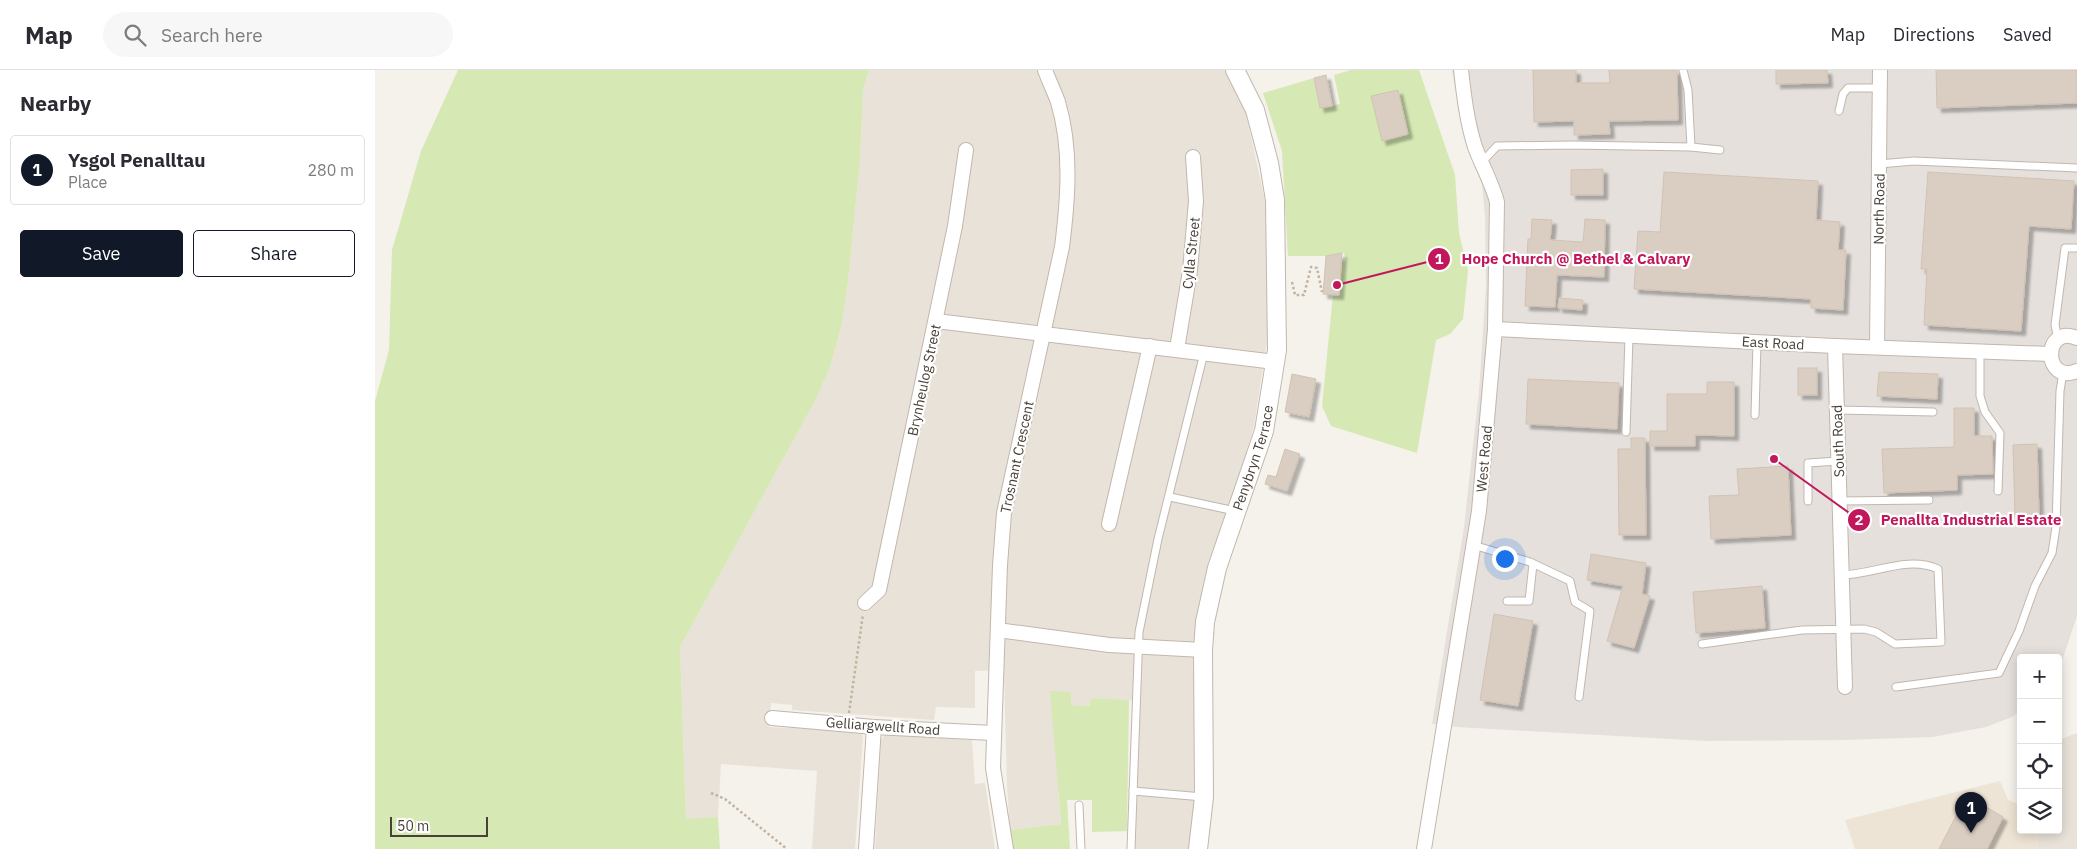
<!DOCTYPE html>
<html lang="en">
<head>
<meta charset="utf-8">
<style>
  body { margin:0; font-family:"IBM Plex Sans",sans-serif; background:#f7f7f7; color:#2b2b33 }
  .controls { position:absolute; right:15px; bottom:15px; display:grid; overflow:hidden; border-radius:5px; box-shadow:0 2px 12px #0003 }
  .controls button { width:45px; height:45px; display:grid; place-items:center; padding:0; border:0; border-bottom:1px solid #e1e1e2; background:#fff; color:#2b2b33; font:25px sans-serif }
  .scale { position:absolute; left:15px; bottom:12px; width:98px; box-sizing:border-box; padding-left:5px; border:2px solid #494138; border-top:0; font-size:14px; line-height:18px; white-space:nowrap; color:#494138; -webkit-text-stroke:4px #fff; paint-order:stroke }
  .you { position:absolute; left:1129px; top:488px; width:18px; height:18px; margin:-12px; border:4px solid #fff; border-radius:50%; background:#1a73e8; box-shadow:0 0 0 8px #1a73e833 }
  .badge { display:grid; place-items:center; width:32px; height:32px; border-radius:50%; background:#111827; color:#fff; font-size:16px; font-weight:700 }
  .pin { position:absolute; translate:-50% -41px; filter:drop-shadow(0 1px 2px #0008) }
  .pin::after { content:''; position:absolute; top:26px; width:18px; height:15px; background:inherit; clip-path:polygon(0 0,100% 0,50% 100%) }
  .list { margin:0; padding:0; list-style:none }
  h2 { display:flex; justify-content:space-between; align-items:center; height:65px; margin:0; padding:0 20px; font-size:21px }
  h2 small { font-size:16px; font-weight:400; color:#7c7c81 }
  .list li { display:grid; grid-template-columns:32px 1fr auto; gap:15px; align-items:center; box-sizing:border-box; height:70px; margin:0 10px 10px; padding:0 10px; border:1px solid #e1e1e2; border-radius:5px }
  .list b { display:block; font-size:19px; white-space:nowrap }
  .list p { margin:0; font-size:16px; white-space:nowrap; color:#7c7c81 }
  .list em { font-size:16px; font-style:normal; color:#7c7c81 }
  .actions { display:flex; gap:10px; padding:15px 20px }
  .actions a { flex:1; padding:11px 0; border:1px solid #111827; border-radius:5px; text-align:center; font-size:18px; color:#111827 }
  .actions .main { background:#111827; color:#fff }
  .icon { flex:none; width:28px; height:28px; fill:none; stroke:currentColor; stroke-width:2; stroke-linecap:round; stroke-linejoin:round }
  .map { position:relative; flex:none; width:1702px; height:779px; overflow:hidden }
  header { display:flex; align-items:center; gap:30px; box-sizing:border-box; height:70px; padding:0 25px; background:#fff; border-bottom:1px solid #e1e1e2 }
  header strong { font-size:24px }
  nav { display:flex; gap:28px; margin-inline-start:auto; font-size:18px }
  .search { width:350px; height:45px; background:#f7f7f7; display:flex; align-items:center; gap:12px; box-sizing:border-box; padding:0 18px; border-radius:28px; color:#7c7c81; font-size:19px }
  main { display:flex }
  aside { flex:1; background:#fff }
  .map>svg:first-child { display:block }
</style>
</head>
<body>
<header>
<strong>Map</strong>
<div class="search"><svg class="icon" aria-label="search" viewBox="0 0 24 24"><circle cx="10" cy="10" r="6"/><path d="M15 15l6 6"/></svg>Search here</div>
<nav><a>Map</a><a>Directions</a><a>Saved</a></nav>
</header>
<main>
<aside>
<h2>Nearby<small></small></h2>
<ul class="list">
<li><span class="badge">1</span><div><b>Ysgol Penalltau</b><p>Place</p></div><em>280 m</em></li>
</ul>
<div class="actions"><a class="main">Save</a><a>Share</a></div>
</aside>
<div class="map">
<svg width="1702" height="779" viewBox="0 0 1702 779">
  <defs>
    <filter id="shadow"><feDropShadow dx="4.5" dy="4.5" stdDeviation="1" flood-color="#0004"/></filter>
  </defs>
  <rect width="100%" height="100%" fill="#f5f1eb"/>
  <g fill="#e9e2d9">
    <path d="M494 0H850L859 14 871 44 891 135 892 271 879 356 860 419 833 493 824 538 821 567 819 613 821 714 814 779H760L765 631 716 628V636L696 635V623L683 719 686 754 635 760 632 716 629 600 600 601V638L561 637 559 650 417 640V635L396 633 394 657 415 658V654L485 659 488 667 480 779H437L442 701 346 694 343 747 311 750 305 577 441 329 455 297 467 254 473 212 485 90 488 20Z"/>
    <path d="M1702 663V779H1663L1662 760H1683V670Z"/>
    <path d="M511 664 597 670 600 714 610 713 620 779H500L506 670Z"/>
  </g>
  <path fill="#e5e0dc" d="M1077 0H1702V546L1683 603V588H1646V640L1637 647 1611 657 1558 667 1469 670 1331 671 1082 657 1057 654 1089 457 1104 321 1111 216 1110 147 1106 103 1088 57Z"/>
  <path fill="#eee4d5" d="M1625 711 1633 730 1646 735V760H1662L1663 779H1480L1470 750Z"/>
  <g fill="#d6e8b4">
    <path d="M83 0H494L488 20 485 90 473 212 467 254 455 297 441 329 305 577 311 749 343 747 345 779H0V331L14 280 17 180 46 81Z"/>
    <path d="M976 0H1044L1080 105 1084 163 1093 201 1088 249 1075 264 1061 270 1042 383 956 356 947 336 958 225H964L966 192 971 191 969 183 951 186H913L907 81 888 23 939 8 945 38 965 34 959 5Z"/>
    <path d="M675 621 696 622V635L715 636 716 628 754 630 752 761 717 762V730H692L695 779H638L635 760 686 754Z"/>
  </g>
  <g fill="#dacec3" stroke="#d1c2b3" filter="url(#shadow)">
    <path d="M1158 0H1201V13H1235L1234 0H1302L1303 50 1234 51 1235 64 1199 65V51L1159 52Z"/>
    <path d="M1401 0H1452L1453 13 1401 14Z"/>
    <path d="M1561 0H1702V33L1562 38Z"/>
    <path d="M951 5 957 36 945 38 939 8Z"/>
    <path d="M1023 20 1033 64 1007 71 996 26Z"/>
    <path d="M1228 99V125H1196V100Z"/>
    <path d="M1289 102 1443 111 1441 150 1465 152 1463 180H1471L1468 240 1436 238V229L1259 219 1263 161 1285 162Z"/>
    <path d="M1553 102 1699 111 1696 159 1654 156 1646 261 1549 255 1552 199H1546Z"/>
    <path d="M1157 149 1177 150 1175 170 1208 172 1210 149 1230 150 1229 207 1182 205 1180 237 1150 236 1153 169H1156Z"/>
    <path d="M967 183 964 225 948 224 951 186Z"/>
    <path d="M1184 228 1208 230 1207 240 1183 238Z"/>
    <rect x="1423" y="298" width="19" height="27"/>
    <path d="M1504 302 1563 304 1562 329 1502 326Z"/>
    <path d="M917 304 941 309 934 347 910 342Z"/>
    <path d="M1153 309 1244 313 1242 359 1151 354Z"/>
    <path d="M1332 312H1359V366L1320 365V376H1275V361H1292V324H1332Z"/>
    <path d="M1579 338H1599V366H1617L1618 404 1582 405V420L1509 423 1507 379 1579 377Z"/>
    <path d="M1256 368H1270L1271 465H1244L1243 379H1256Z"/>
    <path d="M1662 374 1664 446 1640 447 1638 375Z"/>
    <path d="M910 379 925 384 912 421 890 414 893 405 901 407Z"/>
    <path d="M1413 396 1416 465 1336 469 1334 426 1364 425 1362 399Z"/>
    <path d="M1216 484 1271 493 1267 524 1275 526 1259 578 1232 571 1248 516 1212 510Z"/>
    <path d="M1387 516 1390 558 1321 563 1318 522Z"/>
    <path d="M1119 544 1158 551 1143 636 1105 630Z"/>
    <path d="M1611 737 1628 747 1612 779H1564L1584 740 1598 747 1601 740 1608 744Z"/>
  </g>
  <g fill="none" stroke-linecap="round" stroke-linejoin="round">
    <defs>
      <g id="service">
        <path d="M1308 0 1313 20 1316 77"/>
        <path d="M1464 41 1468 24 1473 18H1505"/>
        <path d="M1107 92 1122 76 1196 75 1316 77 1345 80"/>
        <path d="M1504 94 1539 91 1702 98"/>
        <path d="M1683 269 1680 255 1690 178H1702"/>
        <path d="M1605 282V326L1610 342 1625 363 1623 421"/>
        <path d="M1462 340 1558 342"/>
        <path d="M1380 345 1382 272"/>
        <path d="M1251 362 1254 266"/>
        <path d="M795 427 860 441"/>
        <path d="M1433 431V393L1463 391"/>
        <path d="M1464 431 1554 430"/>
        <path d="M1098 475 1155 492 1195 511 1200 532 1215 541 1204 627"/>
        <path d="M1132 531H1154L1158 494"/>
        <path d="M1327 574 1427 560 1489 559 1501 562 1520 574 1566 572 1563 499C1532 485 1498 505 1466 505"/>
        <path d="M1521 617 1624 603 1644 561 1660 516 1677 483 1681 457 1685 321 1688 302"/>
        <path d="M758 721 828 727"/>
        <path d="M704 735 706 779"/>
        <path d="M756 779 764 562 783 469 829 283"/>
      </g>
      <g id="minor">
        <path d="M561 251 900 292"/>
        <path d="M1120 259 1460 276 1675 284"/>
        <path d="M1702 268C1667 254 1668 315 1702 301"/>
        <path d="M1460 276 1470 617"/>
        <path d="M1502 277 1505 0"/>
        <path d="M802 279 815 201 821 131 818 87"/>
        <path d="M734 454 775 276"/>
        <path d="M490 533 504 520 580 156 591 80"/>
        <path d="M623 560 734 575 828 580"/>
        <path d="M397 648 499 657 618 663"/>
        <path d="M491 779 499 657"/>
        <path d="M631 779 618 698 625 495 629 443 687 177C693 129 697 79 683 32 679 21 674 11 670 0"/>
        <path d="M1049 779 1104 441 1120 259 1122 132C1117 113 1107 96 1100 77 1092 52 1089 26 1086 0"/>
      </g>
      <g id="tertiary">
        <path id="s1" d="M823 779 829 727 828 580 830 552 842 498 889 361 902 280 900 130 894 93 880 40 860 0"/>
      </g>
    </defs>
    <use href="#service" stroke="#c1b7ad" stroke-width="9"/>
    <use href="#minor" stroke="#c1b7ad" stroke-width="16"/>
    <use href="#tertiary" stroke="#c1b7ad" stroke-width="20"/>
    <g stroke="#c2b29e" stroke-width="2.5" stroke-dasharray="2.5 2.5" stroke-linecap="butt">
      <path d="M917 212 920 225H929L936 197 942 198 947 222"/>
      <path d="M474 643 488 544"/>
      <path d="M336 723 350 729 412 779"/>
    </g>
    <use href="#service" stroke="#fff" stroke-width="7"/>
    <use href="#minor" stroke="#fff" stroke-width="14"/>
    <use href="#tertiary" stroke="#fff" stroke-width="18"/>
  </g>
  <g text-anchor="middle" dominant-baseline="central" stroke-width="4.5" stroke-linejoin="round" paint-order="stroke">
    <g font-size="14" fill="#494138" stroke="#fff">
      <text transform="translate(1504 139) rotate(-89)">North Road</text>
      <text transform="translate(816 183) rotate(-84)">Cylla Street</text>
      <text transform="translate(1398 273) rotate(3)">East Road</text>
      <text transform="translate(549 310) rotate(-78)">Brynheulog Street</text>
      <text transform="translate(1463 371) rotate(-92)">South Road</text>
      <text transform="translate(642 387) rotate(-78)">Trosnant Crescent</text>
      <text stroke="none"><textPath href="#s1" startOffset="399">Penybryn Terrace</textPath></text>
      <text transform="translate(1109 389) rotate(-85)">West Road</text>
      <text transform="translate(508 656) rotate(4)">Gelliargwellt Road</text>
    </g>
  </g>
  <path fill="none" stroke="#c2185b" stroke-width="2" d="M962 215L1064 189M1399 389L1484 450"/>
  <g fill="#c2185b" stroke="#fff" stroke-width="2">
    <circle cx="962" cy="215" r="5"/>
    <circle cx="1399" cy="389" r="5"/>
    <circle cx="1064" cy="189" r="12"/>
    <circle cx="1484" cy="450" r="12"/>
  </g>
  <g font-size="15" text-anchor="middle" font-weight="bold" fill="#fff">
    <text x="1064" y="194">1</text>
    <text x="1484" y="455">2</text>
  </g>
  <g font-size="15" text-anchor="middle" font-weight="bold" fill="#c2185b" stroke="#fff" stroke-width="4.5" stroke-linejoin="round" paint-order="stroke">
    <text x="1201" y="194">Hope Church @ Bethel &amp; Calvary</text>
    <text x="1596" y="455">Penallta Industrial Estate</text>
  </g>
</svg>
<div class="controls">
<button>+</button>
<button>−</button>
<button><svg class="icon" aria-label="locate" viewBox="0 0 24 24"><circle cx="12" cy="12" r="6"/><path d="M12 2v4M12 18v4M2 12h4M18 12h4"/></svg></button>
<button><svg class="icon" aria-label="layers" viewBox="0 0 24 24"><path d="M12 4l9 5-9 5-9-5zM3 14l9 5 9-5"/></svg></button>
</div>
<div class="scale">50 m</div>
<div class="you"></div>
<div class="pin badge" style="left:1596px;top:763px">1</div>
</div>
</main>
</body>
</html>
